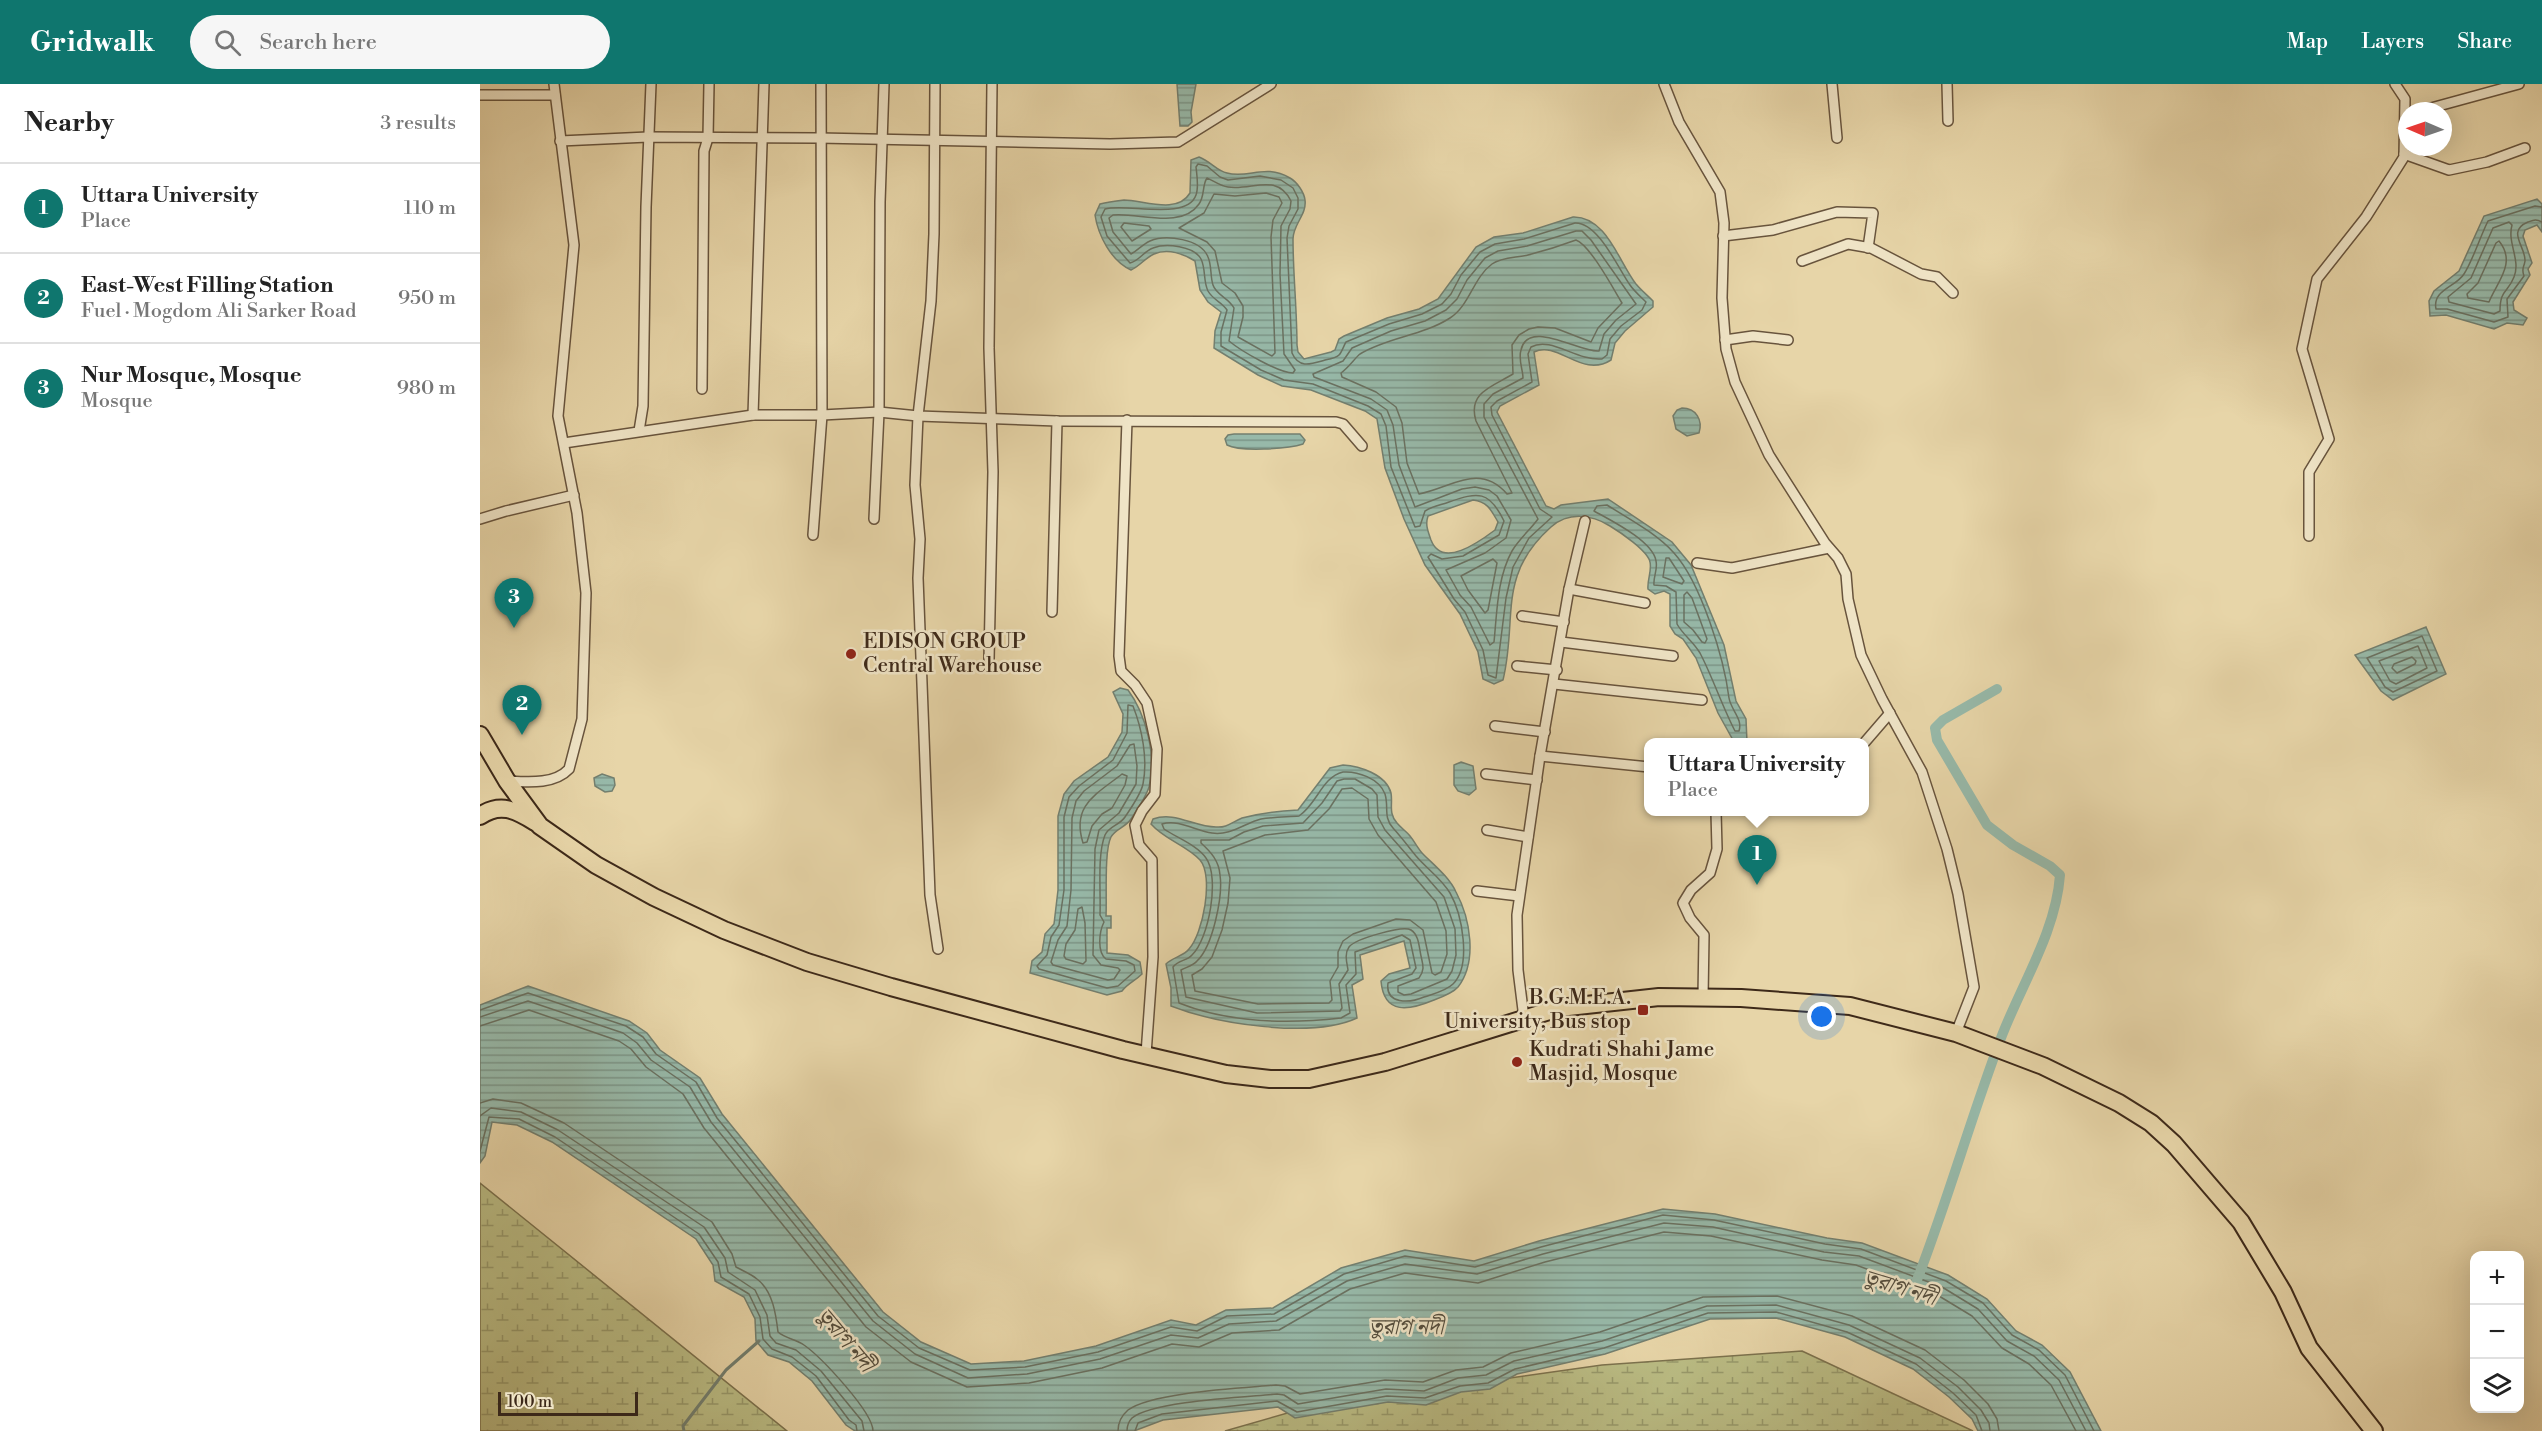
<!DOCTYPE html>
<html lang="en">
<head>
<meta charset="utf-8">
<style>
  body { margin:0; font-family:"Libre Bodoni","Noto Serif Bengali",serif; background:#f6f6f6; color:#222 }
  .controls { position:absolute; right:18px; bottom:18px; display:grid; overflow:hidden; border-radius:12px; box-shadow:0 6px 24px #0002 }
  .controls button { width:54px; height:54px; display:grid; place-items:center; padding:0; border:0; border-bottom:2px solid #e0e0e0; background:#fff; color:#222; font:30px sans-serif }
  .compass { position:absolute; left:1918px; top:18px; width:54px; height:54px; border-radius:50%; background:#fff; box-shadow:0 6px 24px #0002; rotate:272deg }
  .scale { position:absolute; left:18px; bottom:15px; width:140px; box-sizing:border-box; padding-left:6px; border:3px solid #3d2919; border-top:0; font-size:16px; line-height:21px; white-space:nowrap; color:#3d2919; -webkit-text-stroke:4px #efe4c6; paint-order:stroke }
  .you { position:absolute; left:1342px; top:933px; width:21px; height:21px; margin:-15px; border:4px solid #fff; border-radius:50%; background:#1a73e8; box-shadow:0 0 0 9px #1a73e833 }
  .badge { display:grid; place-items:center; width:39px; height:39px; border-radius:50%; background:#0f766e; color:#fff; font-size:20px; font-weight:700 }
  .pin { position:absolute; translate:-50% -50px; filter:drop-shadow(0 2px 3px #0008) }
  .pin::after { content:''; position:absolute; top:32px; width:21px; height:18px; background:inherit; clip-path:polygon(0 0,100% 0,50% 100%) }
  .popup { position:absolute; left:1164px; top:654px; width:225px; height:78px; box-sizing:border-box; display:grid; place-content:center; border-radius:12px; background:#fff; filter:drop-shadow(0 2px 4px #0005); font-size:20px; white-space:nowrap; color:#767676 }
  .popup b { font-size:22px; color:#222 }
  .popup::after { content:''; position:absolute; left:50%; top:100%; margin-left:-12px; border:12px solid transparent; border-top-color:#fff }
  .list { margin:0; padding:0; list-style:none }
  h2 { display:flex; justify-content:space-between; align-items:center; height:78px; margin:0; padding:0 24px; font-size:26px }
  h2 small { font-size:20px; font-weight:400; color:#767676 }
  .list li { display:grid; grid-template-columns:39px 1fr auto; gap:18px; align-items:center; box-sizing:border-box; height:90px; padding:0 24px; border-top:2px solid #e0e0e0 }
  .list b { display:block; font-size:22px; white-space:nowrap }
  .list p { margin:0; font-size:20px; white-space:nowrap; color:#767676 }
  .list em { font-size:20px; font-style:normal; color:#767676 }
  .icon { flex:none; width:33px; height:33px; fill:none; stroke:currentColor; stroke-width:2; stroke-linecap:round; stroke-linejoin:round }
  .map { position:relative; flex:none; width:2062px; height:1347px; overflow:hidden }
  header { display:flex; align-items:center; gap:36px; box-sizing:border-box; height:84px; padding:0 30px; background:#0f766e; color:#fff }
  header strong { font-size:28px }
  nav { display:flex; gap:33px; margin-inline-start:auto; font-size:21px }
  .search { width:420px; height:54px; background:#f6f6f6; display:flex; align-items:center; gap:15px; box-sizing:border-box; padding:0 21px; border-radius:33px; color:#767676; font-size:22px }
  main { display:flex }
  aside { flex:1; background:#fff }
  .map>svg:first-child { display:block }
</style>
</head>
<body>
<header>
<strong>Gridwalk</strong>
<div class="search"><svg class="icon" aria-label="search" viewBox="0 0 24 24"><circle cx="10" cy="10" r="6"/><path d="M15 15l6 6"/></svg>Search here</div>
<nav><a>Map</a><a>Layers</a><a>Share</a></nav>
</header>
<main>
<aside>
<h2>Nearby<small>3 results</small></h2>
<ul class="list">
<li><span class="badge">1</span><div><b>Uttara University</b><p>Place</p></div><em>110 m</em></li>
<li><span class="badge">2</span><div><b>East-West Filling Station</b><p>Fuel · Mogdom Ali Sarker Road</p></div><em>950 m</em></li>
<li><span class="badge">3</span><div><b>Nur Mosque, Mosque</b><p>Mosque</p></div><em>980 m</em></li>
</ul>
</aside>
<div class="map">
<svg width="2062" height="1347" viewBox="0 0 2062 1347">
  <defs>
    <pattern id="wetland-marsh" width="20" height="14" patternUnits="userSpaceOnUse" patternTransform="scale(1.5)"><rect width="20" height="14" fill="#babc84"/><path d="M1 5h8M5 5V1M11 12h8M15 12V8" fill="none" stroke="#98996b"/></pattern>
    <pattern id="water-rules" width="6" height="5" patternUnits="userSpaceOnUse" patternTransform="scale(1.5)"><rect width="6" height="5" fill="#97b9a9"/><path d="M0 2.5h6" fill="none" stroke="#7c9689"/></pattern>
  </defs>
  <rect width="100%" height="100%" fill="#e7d5a8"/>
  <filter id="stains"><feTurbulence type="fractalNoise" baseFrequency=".00333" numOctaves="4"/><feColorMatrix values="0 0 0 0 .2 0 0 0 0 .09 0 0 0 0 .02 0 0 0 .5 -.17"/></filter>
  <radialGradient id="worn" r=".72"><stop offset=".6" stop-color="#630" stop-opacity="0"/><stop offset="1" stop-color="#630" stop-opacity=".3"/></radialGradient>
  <g fill="url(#wetland-marsh)" stroke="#7c724e" stroke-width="1.5">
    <path d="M0 1099 307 1347H0Z"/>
    <path d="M1322 1267 1493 1347H745L832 1322 1122 1281Z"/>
  </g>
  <g fill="url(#water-rules)" stroke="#737f6f" stroke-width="1.5" fill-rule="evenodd">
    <path d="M697 0H716L711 28 712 38 708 42H700Z"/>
    <path d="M719 73C730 77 737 87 747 89 769 95 785 79 810 94 817 98 824 108 825 116 827 131 813 140 813 155 813 190 817 226 817 261L818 268 824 275 851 268 855 266 859 255 864 252 907 234 939 225 958 215 996 163 1014 153 1043 149 1093 133C1126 132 1139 178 1156 200 1161 206 1167 211 1173 217V223L1145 247 1135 259 1131 276C1102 295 1078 256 1054 268L1059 301 1020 322 1017 328 1066 422 1074 425 1081 421 1128 415 1192 458 1211 481 1244 561 1256 617 1266 635 1267 658H1255L1253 656 1238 629 1216 574 1203 555 1195 550 1190 542V510L1184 507 1175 510 1168 505C1167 496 1172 487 1170 478 1168 467 1140 448 1130 442 1111 430 1088 428 1071 443 1016 492 1038 535 1023 596L1014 600 1003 595 998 568 980 530 945 481 924 435 905 384 897 335 885 327 831 306 802 302 778 291 734 264 735 247 741 228 728 218 720 206 715 177C704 170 688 164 674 170 665 174 660 182 651 186 631 177 618 151 615 131L620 120C628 118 636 117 644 116 663 116 697 131 710 109L711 76ZM993 416C1008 418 1011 426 1018 438L1015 446C999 458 962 485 951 456 948 447 945 441 948 432Z"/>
    <path d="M2057 115 2062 120V148L2057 141 2045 146 2043 152 2052 179 2048 185 2050 191 2033 218 2034 226 2047 234 2043 241 2027 239 2014 245 1966 231 1950 232 1949 217 1954 207 1979 187 2004 132Z"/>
    <path d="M1202 324C1216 324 1223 336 1219 349L1207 352 1196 345 1193 332 1197 326Z"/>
    <path d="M754 350H820L825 356 823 360C808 365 760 368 747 361L745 355 748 351Z"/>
    <path d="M1946 543 1966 590 1913 616 1901 607 1875 571Z"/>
    <path d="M640 604 648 606C666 630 677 673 669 703 666 713 657 726 651 735 646 743 635 745 631 753 624 767 627 814 626 832H631V844H627V869L648 871 660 878 662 890C655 897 648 899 642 907L627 911 550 889 552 877 562 868 565 850 574 840 578 806V732L584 710 594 697 628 673 642 648 643 630 633 608Z"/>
    <path d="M981 678 993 682 996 705 989 711 978 707 974 701V681Z"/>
    <path d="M863 681C879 682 906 690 911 709 913 720 908 729 917 739 921 744 926 747 930 752 935 758 938 765 943 770 955 782 969 793 976 808 990 834 998 877 978 903 973 909 962 913 954 916 930 926 904 932 901 897L909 890 930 884 924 857 880 871 883 895 872 901 877 934C832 955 737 940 691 922V904L686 880C693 873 704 872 709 865 723 850 734 792 720 776 706 761 685 756 671 740L673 735C695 727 714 743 736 743 747 744 752 738 762 734 781 729 799 727 818 726L850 684Z"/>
    <path d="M122 690 134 694 135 701 132 707 125 708 115 702 114 694Z"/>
    <path d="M48 902 149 937 167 949 180 966 220 994 242 1030 403 1228 441 1258 491 1280 544 1277 616 1262 691 1236 716 1241 746 1226 793 1224 861 1184 925 1166 994 1177 1059 1157 1183 1125 1235 1130 1347 1154 1382 1159 1468 1191 1507 1215 1536 1247 1562 1261 1590 1288 1621 1347H1498L1492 1335 1469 1313 1433 1285 1365 1253 1296 1234 1230 1235 1125 1270 1037 1290 1010 1305 981 1308 946 1321 908 1318 815 1334 798 1323 683 1336 654 1347H375L366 1341 332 1297 309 1278 288 1271 276 1257 275 1235 264 1213 235 1197 233 1181 216 1155 72 1058 37 1041 12 1038 5 1072 0 1079V921Z"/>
  </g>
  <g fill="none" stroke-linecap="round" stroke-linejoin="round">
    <g stroke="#6a7161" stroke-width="1.5">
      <path d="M718 80 727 82 740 93 748 96 780 92 801 96 813 104 818 114V125L809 142 807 154 812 269C819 285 831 280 845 276 850 275 856 274 859 271 862 268 864 261 866 258L909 240 942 230 962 220 971 210 981 191 1000 168 1015 160 1044 155 1095 139C1118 138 1138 184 1150 201 1154 207 1161 213 1166 218L1162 226 1141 242 1130 255 1127 271 1122 275C1096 277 1071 252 1051 263L1048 270 1052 298 1017 317 1011 323 1012 331 1060 425 1072 433 1049 454 1033 483 1026 514 1016 594 1008 591 1003 566 985 528 974 515 948 473 951 470 962 475 983 472 1019 451 1024 437C1009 406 998 408 969 418 961 421 953 422 945 427L940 442 935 443 911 383 906 342 901 330 888 322 833 300 804 296 781 286 741 262V248L747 226C742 218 733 216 728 207 723 197 726 185 721 175 714 162 686 159 673 164 664 167 659 177 650 179L627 152 621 133 625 125C647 119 707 137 716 111 719 103 717 92 716 83Z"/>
      <path d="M727 94C734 97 740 102 748 103 772 107 796 88 811 117L810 125 801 142 800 190 804 270 815 286 813 289C799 289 761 267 749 257L754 224C749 214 736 211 733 201 730 192 732 182 728 173 721 155 686 150 670 157 663 160 657 167 651 170L633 148 629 134 633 131C658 128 701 146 719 120 725 112 722 101 727 94Z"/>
      <path d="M786 109 799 113 802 119 793 136 791 153 795 269 792 272 758 253 763 233V222L755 209 742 199 735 167 727 158 699 144 724 129 734 110 755 112Z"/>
      <path d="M2062 123 2055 122 2008 137C2000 153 1993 176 1984 190 1976 203 1952 206 1956 225H1967L2014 238 2028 233 2027 215 2044 192C2041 184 2044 184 2045 177 2046 163 2026 147 2048 138 2054 136 2056 135 2062 138"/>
      <path d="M2029 138 2032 141C2027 159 2041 176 2034 193 2028 209 2020 205 2020 227L2014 230 1969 218 1968 213 1991 194 2013 144Z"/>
      <path d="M644 139 669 142 671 145 652 157 641 143Z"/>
      <path d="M1096 147H1102L1111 156 1156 220 1136 236 1124 250 1119 267C1100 269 1048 234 1041 266 1038 275 1043 286 1043 294L1013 310 1004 320V333L1058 435C1050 446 1039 455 1032 467 1017 494 1017 529 1014 558L1010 561 991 523 980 511 966 486 1005 469 1026 454 1031 436 1017 412 1009 406 995 403 982 405 935 423 919 381 913 341 907 326 891 315 834 293 833 290 863 277 872 264 911 247 945 237 966 226 977 215 987 196 1005 174 1018 167 1047 162Z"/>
      <path d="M1096 156C1110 161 1134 206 1142 219L1118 244 1111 258 1075 244 1058 243 1049 245 1039 251 1032 261 1033 290C1014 302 987 308 996 337L1032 409 1027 410C999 378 971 404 939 410L927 379 922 339 916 323 896 308 862 293 861 289C869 283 875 274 880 270 908 253 942 252 970 234 990 221 993 194 1012 180 1022 173 1036 174 1048 171 1064 167 1080 162 1096 156Z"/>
      <path d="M2019 157C2037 179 2017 198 2009 218L1988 214 1987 210 1998 199 2016 159Z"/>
      <path d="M1127 421C1149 435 1176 449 1194 469 1221 499 1244 574 1249 614 1251 626 1263 635 1259 647H1255C1242 622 1233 594 1220 569 1213 557 1203 551 1197 540L1196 508 1186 502 1174 501C1173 493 1178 486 1176 477 1173 457 1130 436 1114 427L1117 422Z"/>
      <path d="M1186 474H1189L1204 497 1202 500 1183 493Z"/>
      <path d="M1013 475 1017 479 1008 526 1005 529 988 506 981 492Z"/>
      <path d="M1207 508 1212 514 1227 555 1225 559 1222 558 1213 546 1204 538V511Z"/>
      <path d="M1942 552 1957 587 1913 608 1905 603 1887 574Z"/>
      <path d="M1938 562 1947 584 1916 600 1910 597 1899 577Z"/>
      <path d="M1932 573 1936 577 1935 580 1917 589 1912 584 1914 580Z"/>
      <path d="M648 621 653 622C662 645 668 675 663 700 661 710 651 724 645 733 640 741 629 742 625 751 617 771 621 809 620 831L624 838C619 848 617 868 626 875L646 877 654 881 655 887 638 902 627 904 559 885 557 882 567 871 571 853 579 841 584 806V733L589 713 599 702 633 676 647 649Z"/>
      <path d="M654 660 657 682 656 700 639 729 619 746 615 765 613 871 621 881 638 884 640 886 634 895 628 896 573 881 571 878 578 856 587 842 591 806 592 734 596 717 604 707 637 682 650 661Z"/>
      <path d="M863 688C877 687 899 694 905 710 909 723 903 733 913 744 922 754 928 762 936 772 947 785 961 794 970 809 982 830 992 881 973 900 966 907 953 910 944 913 930 919 905 921 908 899L932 890 936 884 930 856 922 851 875 868 876 890 866 901 870 929 861 934C808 940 749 939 699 919L693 883C698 876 707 877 712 871 729 855 740 793 726 774 717 761 697 754 684 745L682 740C699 735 716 747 732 749 750 752 765 739 781 735 794 733 807 733 819 732 837 720 842 693 863 688Z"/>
      <path d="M642 690 647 692 645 701 632 724 622 730 612 742 607 758 603 759C591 721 617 710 642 690Z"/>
      <path d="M864 695H875L892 705 897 711 898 733 905 746 964 813 975 845 976 871 972 887 967 895 931 910 924 911 918 908V902L939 894C945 886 943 881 941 872 939 863 939 851 931 846 923 841 875 855 869 863 864 870 867 879 868 886L859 900 862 924 860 927 777 929 706 913 701 886C706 883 713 882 717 877 733 862 743 812 740 791 739 777 731 768 721 759V756H749L764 748 783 742 823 739 842 719 857 697Z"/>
      <path d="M872 704 888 715 889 735 898 751 956 818 966 847 967 870 961 888 955 891 952 889 943 846 930 836 916 835 873 850 863 857 858 868V883L850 897 852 916 849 919 778 920 715 907 712 891 722 885 732 873 742 846 748 819 750 794 743 767 785 751 828 746 849 725 862 705Z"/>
      <path d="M602 823 605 839 606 877 603 880 586 875 584 872 586 860 595 846 598 825Z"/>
      <path d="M0 926 48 909 146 942 163 953 176 970 216 998 237 1034 398 1232 439 1264 490 1286 545 1283 618 1268 691 1243 717 1247 747 1232 794 1230 864 1190 925 1172 995 1183 1061 1163 1183 1131 1234 1136 1345 1160 1381 1165 1466 1197 1503 1219 1532 1251 1559 1266 1585 1291 1614 1347"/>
      <path d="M0 933 48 917 143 949 157 959 171 976 210 1003 231 1038 393 1237 435 1270 488 1294 547 1290 620 1275 691 1251 718 1254 749 1240 796 1237 867 1197 925 1180 997 1190 1063 1170 1184 1139 1233 1143 1344 1168 1379 1172 1462 1203 1498 1225 1527 1257 1554 1272 1579 1296 1606 1347"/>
      <path d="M0 942 49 926 139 957 151 965 166 983 203 1010 224 1044 386 1243 431 1278 487 1303 549 1299 622 1284 692 1260 719 1263 752 1249 799 1246 870 1205 925 1189 998 1199 1065 1178 1184 1148 1231 1152 1342 1176 1376 1181 1459 1212 1492 1232 1522 1264 1549 1280 1571 1301 1596 1347"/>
      <path d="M0 1019 13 1015 41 1019 84 1039 232 1138 252 1170 256 1183C263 1187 271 1190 277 1195 293 1207 296 1231 298 1248 306 1255 316 1255 324 1261 341 1273 393 1328 393 1347"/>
      <path d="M0 1032 11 1024 41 1028 78 1046 224 1143 245 1174 248 1188 275 1206 287 1231 290 1252 296 1259 316 1266 341 1287 382 1337 384 1347"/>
      <path d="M0 1067 9 1033 39 1035 75 1053 219 1150 238 1178 241 1193 269 1210 280 1233 283 1255 292 1265 312 1273 336 1292 369 1336 376 1341 377 1347"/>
      <path d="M638 1347C638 1339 641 1332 648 1326 672 1308 763 1304 796 1301L805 1302 820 1310 905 1296 943 1298 976 1286 1003 1283 1031 1269 1120 1248 1223 1213 1297 1212 1372 1232 1445 1266 1484 1296 1508 1320 1517 1335 1519 1347"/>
      <path d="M647 1347C647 1342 648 1338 652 1334 672 1317 767 1313 797 1310L804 1311 818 1320 906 1305 944 1307 978 1294 1006 1291 1034 1277 1122 1257 1227 1222 1296 1221 1369 1241 1440 1274 1478 1303 1501 1326 1509 1339 1510 1347"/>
      <path d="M655 1347 658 1339 682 1330 797 1317 817 1328 907 1312 945 1314 980 1302 1008 1299 1035 1285 1124 1264 1228 1229 1296 1228 1367 1248 1436 1280 1473 1309 1496 1331 1502 1347"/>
    </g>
    <path stroke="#737f6f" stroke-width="3" d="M204 1347 203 1342 246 1286 279 1257"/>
    <path stroke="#97b9a9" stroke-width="10" d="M1437 1196C1468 1116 1491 1033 1521 954 1541 901 1576 848 1580 791L1570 782 1533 761 1507 741 1457 656 1455 644 1463 636 1517 605"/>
    <defs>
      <g id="street">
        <path d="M455 0 454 150 451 217 438 332 435 401 440 455 438 494 450 811 458 865"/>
        <path d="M1184 0 1199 38 1240 108 1244 139 1242 214 1246 265 1255 298 1289 371 1345 459 1358 474 1366 490 1368 515 1381 571 1402 615 1442 688 1467 765 1478 810 1494 903 1476 949"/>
        <path d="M1352 0 1357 54"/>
        <path d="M1467 0 1468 37"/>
        <path d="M0 11H75"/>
        <path d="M1940 27 2039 0"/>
        <path d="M80 57 168 53 339 54 630 60 698 58 791 0"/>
        <path d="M1924 70 1969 86 2007 78 2045 64"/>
        <path d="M1243 152 1293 146 1357 128 1393 129 1388 164"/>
        <path d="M1322 177 1368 160 1391 164 1441 190 1457 193 1473 209"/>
        <path d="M1245 256 1273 252 1308 256"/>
        <path d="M222 305 224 67 228 54 229 0"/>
        <path d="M273 331 284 0"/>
        <path d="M647 336 639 572 641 587 655 601 667 619 677 665 675 710 662 727 655 741 659 761 672 776 673 873 666 970"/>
        <path d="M159 347 163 322 166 123 171 0"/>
        <path d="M84 359 273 331H342L399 328 438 332 577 337 856 338 863 340 882 362"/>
        <path d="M0 435 26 427 94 411"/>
        <path d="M394 435 399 328 400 118 404 0"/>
        <path d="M333 451 342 331 341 0"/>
        <path d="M1829 452V388L1849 355 1822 265 1837 195 1886 133 1924 73 1925 15 1915 0"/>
        <path d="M1217 479 1252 484 1349 464"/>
        <path d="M1089 505 1165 519"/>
        <path d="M572 528 577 337"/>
        <path d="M1042 532 1084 538"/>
        <path d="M1081 558 1193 572"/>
        <path d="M509 575 513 388 509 264 512 0"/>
        <path d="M1037 582 1077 586"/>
        <path d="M1074 600 1222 616"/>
        <path d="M1015 642 1065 648"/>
        <path d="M1385 658 1410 629"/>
        <path d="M1060 672 1169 683"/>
        <path d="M1006 690 1057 696"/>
        <path d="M27 697C47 698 74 701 89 685L102 635 106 509 97 429 78 332 94 161 74 0"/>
        <path d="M1007 746 1048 753"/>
        <path d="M997 807 1039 812"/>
        <path d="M1223 913 1224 851 1210 834 1203 819 1211 806 1230 789 1237 765 1236 728"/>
        <path d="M1044 934 1038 886 1037 831 1060 672 1089 505 1105 437"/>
      </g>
      <g id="highway">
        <path d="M0 651 27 697 60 742 116 781 174 813 244 846 327 878 411 903 643 966 746 990 790 995H829L905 978 1079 924 1179 913 1261 914 1370 922 1476 949 1563 982 1639 1019 1671 1039 1694 1060 1761 1138 1803 1208 1829 1264 1894 1347"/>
        <path d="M0 732C20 718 36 726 55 738"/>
      </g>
    </defs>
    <use href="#street" stroke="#68543d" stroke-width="12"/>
    <use href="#highway" stroke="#3d2919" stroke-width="20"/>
    <use href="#street" stroke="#efe4c6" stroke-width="9"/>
    <use href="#highway" stroke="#e7d5a8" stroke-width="16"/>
  </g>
  <g fill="#8f2418" stroke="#efe4c6" stroke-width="2">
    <circle cx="371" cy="570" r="6"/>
    <rect x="1157" y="920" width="12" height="12" rx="3"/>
    <circle cx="1037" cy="978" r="6"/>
  </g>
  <g text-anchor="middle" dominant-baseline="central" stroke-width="5" stroke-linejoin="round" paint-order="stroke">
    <g font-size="21" fill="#3d2919" stroke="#efe4c6" text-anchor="start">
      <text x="383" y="558">EDISON GROUP<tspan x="383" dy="24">Central Warehouse</tspan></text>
      <text x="1151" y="914" text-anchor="end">B.G.M.E.A.<tspan x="1151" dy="24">University, Bus stop</tspan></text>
      <text x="1049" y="966">Kudrati Shahi Jame<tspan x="1049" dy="24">Masjid, Mosque</tspan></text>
    </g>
    <g font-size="22" font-style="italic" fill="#544d3d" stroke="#efe4c6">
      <text transform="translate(1420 1204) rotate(17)">তুরাগ নদী</text>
      <text x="926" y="1243">তুরাগ নদী</text>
      <text transform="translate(365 1256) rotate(50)">তুরাগ নদী</text>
    </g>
  </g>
  <rect width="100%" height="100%" filter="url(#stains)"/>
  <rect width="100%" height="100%" fill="url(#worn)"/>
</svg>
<div class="controls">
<button>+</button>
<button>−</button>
<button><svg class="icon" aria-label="layers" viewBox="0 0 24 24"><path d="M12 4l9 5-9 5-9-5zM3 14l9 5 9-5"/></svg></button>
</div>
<svg class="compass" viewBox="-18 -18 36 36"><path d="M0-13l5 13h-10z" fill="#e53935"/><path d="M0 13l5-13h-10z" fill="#767676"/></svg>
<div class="scale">100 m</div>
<div class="you"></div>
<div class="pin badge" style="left:1277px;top:801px">1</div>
<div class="popup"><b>Uttara University</b>Place</div>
<div class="pin badge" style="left:42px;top:651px">2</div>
<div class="pin badge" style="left:34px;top:544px">3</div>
</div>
</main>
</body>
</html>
